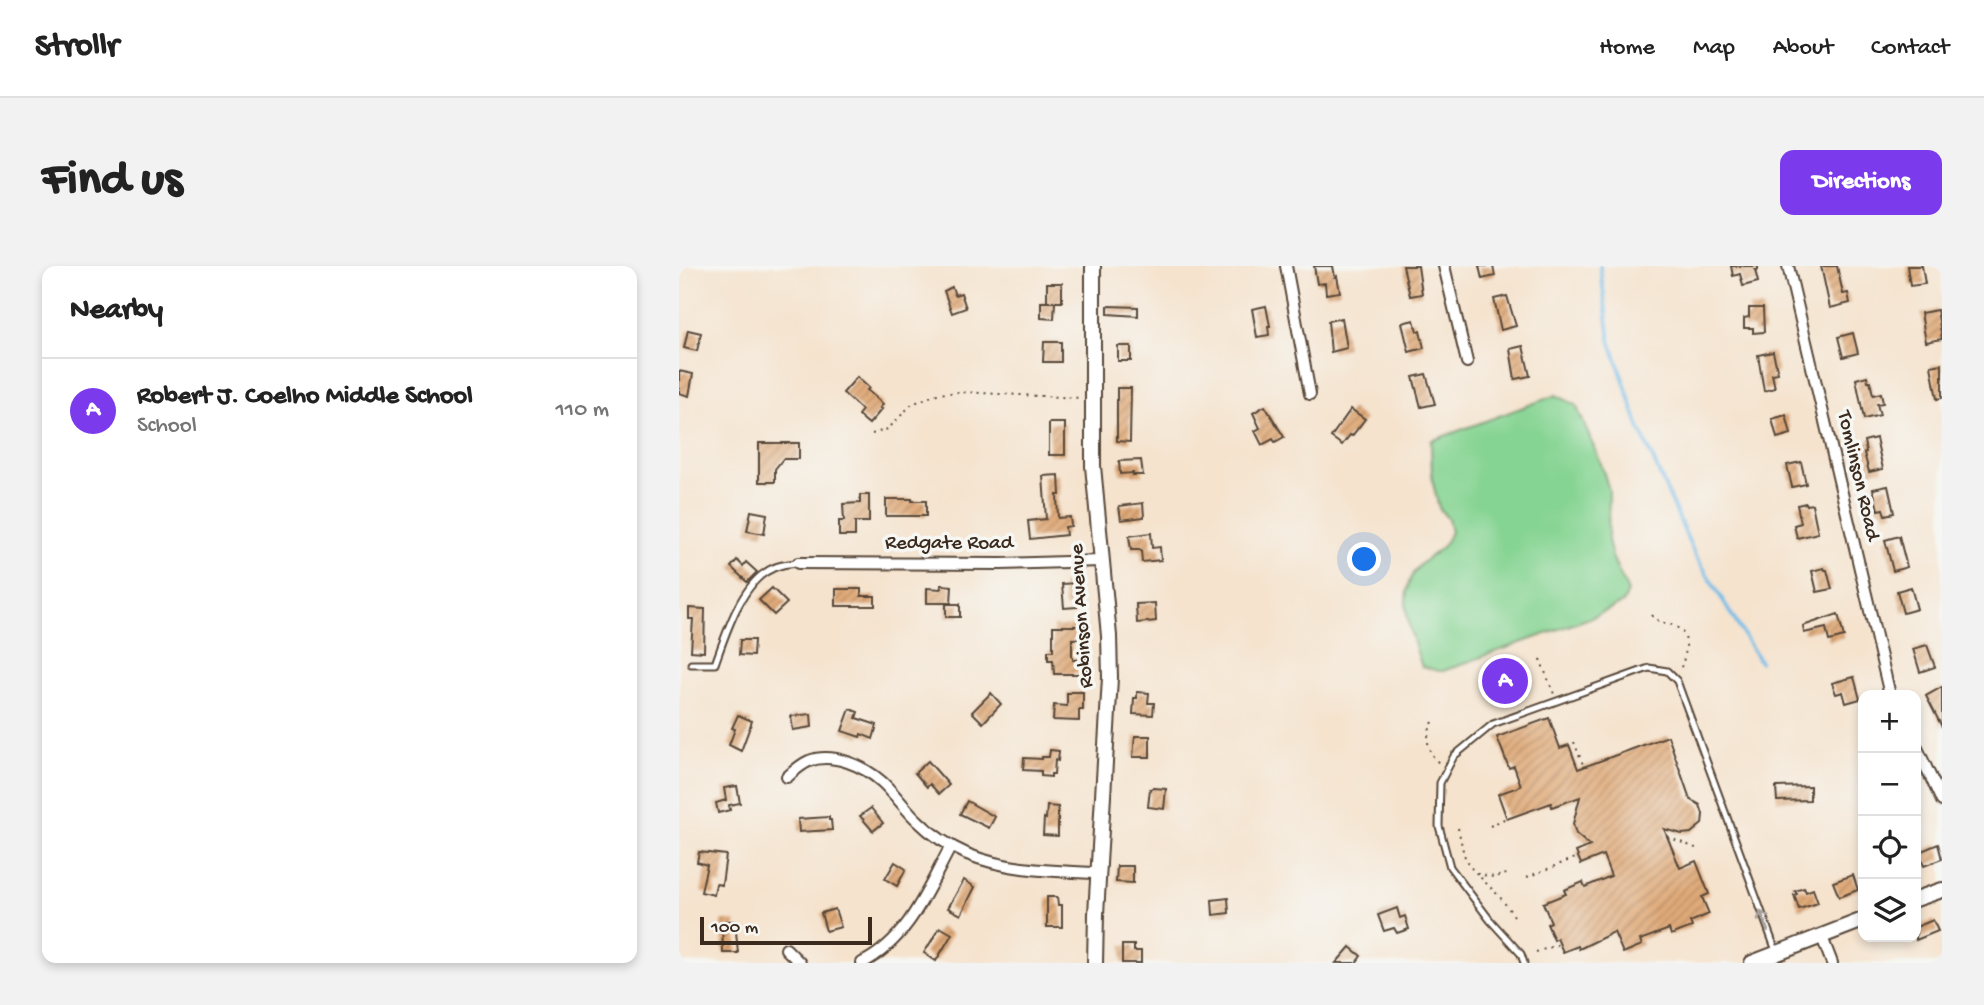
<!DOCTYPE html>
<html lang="en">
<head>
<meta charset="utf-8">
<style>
  body { margin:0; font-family:"Gochi Hand",sans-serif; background:#f2f2f2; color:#222 }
  .controls { position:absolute; right:21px; bottom:21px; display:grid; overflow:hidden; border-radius:14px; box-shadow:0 4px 10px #0003 }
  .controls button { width:63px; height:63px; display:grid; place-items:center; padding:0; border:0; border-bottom:2px solid #e0e0e0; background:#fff; color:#222; font:35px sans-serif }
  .scale { position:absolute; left:21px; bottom:18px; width:172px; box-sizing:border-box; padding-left:7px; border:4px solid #3b2a1e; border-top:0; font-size:19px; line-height:24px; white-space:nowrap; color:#3b2a1e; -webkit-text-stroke:5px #f6f6f2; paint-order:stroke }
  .you { position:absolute; left:686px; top:294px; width:24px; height:24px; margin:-18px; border:5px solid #fff; border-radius:50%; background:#1a73e8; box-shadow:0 0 0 10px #1a73e833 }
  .badge { display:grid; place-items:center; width:46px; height:46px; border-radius:50%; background:#7c3aed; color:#fff; font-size:23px; font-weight:700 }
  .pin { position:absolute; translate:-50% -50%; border:4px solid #fff; box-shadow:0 2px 7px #0006 }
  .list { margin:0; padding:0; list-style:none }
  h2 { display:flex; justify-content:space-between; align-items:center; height:91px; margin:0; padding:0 28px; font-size:30px }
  h2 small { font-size:23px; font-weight:400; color:#767676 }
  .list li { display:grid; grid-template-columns:46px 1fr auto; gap:21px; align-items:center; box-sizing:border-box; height:105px; padding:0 28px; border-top:2px solid #e0e0e0 }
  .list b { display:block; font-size:26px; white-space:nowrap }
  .list p { margin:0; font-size:23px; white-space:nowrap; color:#767676 }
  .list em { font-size:23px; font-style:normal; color:#767676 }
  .icon { flex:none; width:38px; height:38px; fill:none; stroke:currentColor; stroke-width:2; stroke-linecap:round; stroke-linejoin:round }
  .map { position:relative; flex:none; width:1263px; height:697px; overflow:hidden; border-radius:14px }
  header { display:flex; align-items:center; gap:42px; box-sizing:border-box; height:98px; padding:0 35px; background:#fff; border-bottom:2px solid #e0e0e0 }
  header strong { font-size:33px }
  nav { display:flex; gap:38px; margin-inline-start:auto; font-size:24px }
  .intro { display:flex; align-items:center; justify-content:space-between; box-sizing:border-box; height:168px; padding:0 42px }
  h1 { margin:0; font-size:49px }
  .button { padding:18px 32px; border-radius:14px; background:#7c3aed; color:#fff; font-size:24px; font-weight:700 }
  main { display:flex; gap:42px; padding:0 42px }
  aside { flex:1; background:#fff; border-radius:14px; box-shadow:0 4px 10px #0003 }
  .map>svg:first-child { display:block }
</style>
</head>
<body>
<header>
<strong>Strollr</strong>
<nav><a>Home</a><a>Map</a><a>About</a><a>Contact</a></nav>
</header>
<div class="intro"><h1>Find us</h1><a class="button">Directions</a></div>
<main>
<aside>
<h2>Nearby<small></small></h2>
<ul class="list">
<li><span class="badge">A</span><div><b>Robert J. Coelho Middle School</b><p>School</p></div><em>110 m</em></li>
</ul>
</aside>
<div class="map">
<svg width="1263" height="697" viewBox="0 0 1263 697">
  <defs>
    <pattern id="building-hatch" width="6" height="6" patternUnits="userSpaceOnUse" patternTransform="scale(1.75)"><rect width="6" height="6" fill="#e0aa79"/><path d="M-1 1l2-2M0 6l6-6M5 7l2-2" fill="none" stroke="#b78b63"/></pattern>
  </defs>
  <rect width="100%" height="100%" fill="#f6f6f2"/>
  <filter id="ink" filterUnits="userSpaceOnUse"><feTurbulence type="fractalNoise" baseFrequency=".0143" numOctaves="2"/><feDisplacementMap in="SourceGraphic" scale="14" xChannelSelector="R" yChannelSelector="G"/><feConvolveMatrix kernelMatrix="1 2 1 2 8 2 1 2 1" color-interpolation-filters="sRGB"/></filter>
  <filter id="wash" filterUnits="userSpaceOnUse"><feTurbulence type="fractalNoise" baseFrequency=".00686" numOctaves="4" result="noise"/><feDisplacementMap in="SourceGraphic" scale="28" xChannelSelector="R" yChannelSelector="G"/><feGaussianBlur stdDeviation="1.57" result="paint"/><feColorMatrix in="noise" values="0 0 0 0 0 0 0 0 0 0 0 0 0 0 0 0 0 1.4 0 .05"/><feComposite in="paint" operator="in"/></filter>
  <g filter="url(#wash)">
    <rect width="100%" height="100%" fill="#f5e3ce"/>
    <path fill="#86d493" stroke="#607f58" stroke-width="2" d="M877 129 897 139 921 195 930 224 929 274 933 291 949 326 944 337 916 350 764 405C756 406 751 401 743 401 733 371 715 328 739 301 746 293 756 288 764 280 767 276 770 270 772 266L769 253 760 242 753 213 752 175Z"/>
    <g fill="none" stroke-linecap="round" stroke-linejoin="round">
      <path stroke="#6ebbe8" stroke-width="3.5" d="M921 0 931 74 960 161 1014 285 1081 396"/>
    </g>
    <g id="blocks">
      <g fill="url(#building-hatch)">
        <path d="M635 0H654L656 11 658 10 661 26 647 28 646 17 638 18Z"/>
        <path d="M724 0H739L743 28 731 30Z"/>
        <path d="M800 0H814L816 10 803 13Z"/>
        <path d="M1052 0H1079V4H1076L1079 16 1064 20 1061 8 1054 10Z"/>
        <path d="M1142 0H1158L1164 28 1169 27 1171 37 1151 42Z"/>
        <path d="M1228 0H1243L1246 18 1231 20Z"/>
        <rect x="368" y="17" width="15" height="19"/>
        <path d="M273 21 276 29 282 27 287 42 273 47 265 25Z"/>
        <path d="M828 30 837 60 822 64 815 33Z"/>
        <path d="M362 36H376L375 53 362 52Z"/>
        <path d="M429 40 459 41V50L429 48Z"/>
        <path d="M587 40 591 60H589L590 69 578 71 573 43Z"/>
        <path d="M1070 42H1084L1085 66 1074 67V62H1065V52L1070 51Z"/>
        <path d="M1258 44 1263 73 1247 76 1242 47Z"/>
        <path d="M663 52 668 82 652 86 649 55Z"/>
        <path d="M735 54 738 65H741L745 82 730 86 723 57Z"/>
        <path d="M9 64 22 67 18 85 5 82Z"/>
        <path d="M1174 67 1179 87 1164 91 1159 71Z"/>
        <path d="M365 76H382V96H364Z"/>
        <rect x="439" y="80" width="13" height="15"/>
        <path d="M844 80 851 110 836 113 831 83Z"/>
        <path d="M1094 86 1099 107 1093 108 1096 122 1085 125 1079 89Z"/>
        <path d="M1263 98V132L1258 133 1252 100Z"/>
        <path d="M0 105 14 108 10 130 0 127Z"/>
        <path d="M747 108 756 138 742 141 734 111Z"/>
        <path d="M1188 110 1189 115H1191L1194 129 1202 127 1204 137 1198 138 1201 149 1185 153 1177 113Z"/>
        <path d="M178 111 190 122 188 124 204 138 201 142 203 143 190 158 179 149 183 144 164 127Z"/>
        <path d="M438 122H452L451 176 438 175Z"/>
        <path d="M586 140 605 171 596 176 594 173 583 179 576 165 581 162 574 147Z"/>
        <path d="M672 143 686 153 673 170 671 169 663 179 652 171Z"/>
        <path d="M1107 149 1112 168 1098 172 1093 153Z"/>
        <rect x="370" y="157" width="16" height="32"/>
        <path d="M1197 172 1204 203 1190 206 1185 187 1187 186 1185 175Z"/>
        <path d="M80 177H120V193H104L96 203V216H80Z"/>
        <path d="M462 194 464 209H454V207L441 208 440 195Z"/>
        <path d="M1122 196 1127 218 1113 221 1108 199Z"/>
        <path d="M380 209 381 229H378L379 252 391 251 392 260 386 261 387 269 351 273 349 255 367 253 364 210Z"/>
        <path d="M1209 220 1215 247 1206 249 1204 243 1199 244 1194 223Z"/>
        <path d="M181 229H190V256H176V270H160V255H165L164 238 181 237Z"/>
        <path d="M207 233H233V235H247V250H207Z"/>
        <path d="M464 237 465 251 442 254 440 240Z"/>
        <path d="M1127 237 1128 239 1133 238 1139 267 1118 272 1115 259 1122 257 1118 239Z"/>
        <path d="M72 245 88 248 85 268 68 265Z"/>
        <path d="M472 267 473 282 481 281 482 294 463 296 462 284H452L450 270Z"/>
        <path d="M1220 270 1228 301 1214 305 1206 274Z"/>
        <path d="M58 294 64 300 67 296 78 306 68 316 52 301Z"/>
        <path d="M1145 302 1146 304H1148L1153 323 1138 326 1133 305Z"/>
        <path d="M398 317 400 332 397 333 398 341 385 342 383 318Z"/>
        <path d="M262 319 273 320 272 337H248V322L262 323Z"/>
        <path d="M1232 321 1238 343 1224 347 1218 325Z"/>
        <path d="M93 322 108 337 95 349 80 334Z"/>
        <path d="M157 323H182V330H196V340H157Z"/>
        <path d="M476 337 477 355 458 357 457 338Z"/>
        <rect x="267" y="338" width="14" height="13"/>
        <path d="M10 342 26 343 25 386 12 385 14 353H10Z"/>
        <path d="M1159 348 1165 371 1150 375 1147 362 1125 367 1124 360Z"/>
        <path d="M374 360H408V372L393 373V391H394V394L409 393V408H375L374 394H369V385H374Z"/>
        <path d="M61 374H75L74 390 60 389Z"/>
        <path d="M1248 379 1256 401 1241 406 1234 383Z"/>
        <path d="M1175 411 1181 433 1167 437 1164 426 1157 428 1153 417Z"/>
        <path d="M1263 421V461L1247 430Z"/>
        <path d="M392 426H404V444H400V455L374 454 375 439 388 440V427H391Z"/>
        <path d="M458 426 470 427 469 437H475L474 449 454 448 455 432H458Z"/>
        <path d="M312 427 322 438 304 457 293 446Z"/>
        <path d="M171 443 179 446 177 452 198 459 194 473 182 468 181 471 163 465Z"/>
        <path d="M132 448 133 461 114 464 112 450Z"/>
        <path d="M59 449 73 455 62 485 50 479 56 463 53 462Z"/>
        <path d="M870 452 881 482 890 479 899 503 989 470 1011 533 1021 539 1024 548 1023 558 1012 567 1003 568 985 563 1001 602 1017 595 1030 628 1023 631 1030 648 1011 656 1013 661 992 669 990 663 961 674 963 679 944 687 935 666 900 683 899 680 884 686 878 672 875 674 868 658 872 656 864 637 887 628 885 624 904 616 906 621 932 610 924 589 902 598 897 586 911 580 897 568 894 558 901 531 873 541 872 537 828 553 819 528 842 520 835 500 830 502 818 471Z"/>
        <path d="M456 470H471V491H454Z"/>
        <path d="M371 484 380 485 379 495 376 494 375 508H372V511L362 510V505L344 504 345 492 363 493V491H370Z"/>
        <path d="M249 495 270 519 260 528 251 518 248 521 236 507Z"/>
        <path d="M58 520 61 537 50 539 51 544 39 547 37 537 47 534 45 522Z"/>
        <path d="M1131 520V534L1098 535 1097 521Z"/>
        <path d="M474 522 487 523 485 543 469 541 471 523Z"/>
        <path d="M288 535 316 551 310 562 281 548Z"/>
        <path d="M368 540 379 541V570L364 569 365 552 367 553Z"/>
        <path d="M192 542 204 557 194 565 181 550Z"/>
        <path d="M150 551V554H152L153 564 120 566 119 553Z"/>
        <path d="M1259 578 1263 593 1245 600 1240 586Z"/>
        <path d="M20 586 47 589 43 619 37 618 35 629 22 626 28 599 18 596Z"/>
        <path d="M216 596 227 603 218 620 206 613Z"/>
        <path d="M438 600H454V617L437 616Z"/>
        <path d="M1174 609 1179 624 1160 631 1154 616Z"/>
        <path d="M285 614 296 621 282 649 269 642Z"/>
        <path d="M1125 622 1127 626 1134 623 1139 637 1120 643 1115 629 1118 628 1116 625Z"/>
        <path d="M368 631H378L379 639H383V661H368Z"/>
        <path d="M549 632 550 647 534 649 533 634Z"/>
        <path d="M718 642 721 652 726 650 730 663 718 667 715 662 705 665 699 649Z"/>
        <path d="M156 643 162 661 147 665 142 647Z"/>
        <path d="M1254 654 1259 665 1237 674V661Z"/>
        <path d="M43 655H56L59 687H44Z"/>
        <path d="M261 661 273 668 257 695 245 687Z"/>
        <path d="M443 679H455V685H462V697H443Z"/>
        <path d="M671 681 682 690 677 697H657Z"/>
      </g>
    </g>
  </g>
  <g filter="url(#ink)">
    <use href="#blocks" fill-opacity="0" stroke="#574638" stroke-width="2"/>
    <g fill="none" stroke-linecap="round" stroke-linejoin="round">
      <defs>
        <g id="service">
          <path d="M12 398H36C46 370 61 322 87 306 97 299 108 298 119 297"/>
          <path d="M845 697 842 688 811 654 771 601 760 560 761 517 775 490 814 458 970 402 988 405 998 415 1097 685"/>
        </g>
        <g id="minor">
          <path d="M607 0 631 128"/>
          <path d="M765 0 788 96"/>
          <path d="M1109 0 1211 429"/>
          <path d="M119 297 322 298 422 295"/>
          <path d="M1237 480 1263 535"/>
          <path d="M108 511C115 505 121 499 130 495 154 486 185 500 203 516 216 528 226 543 239 555 253 569 270 580 288 588 329 605 375 605 419 607"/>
          <path d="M1143 671 1153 697"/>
          <path d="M107 683 121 697"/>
          <path d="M183 697C230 673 248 624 272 580"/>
        </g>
        <g id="tertiary">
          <path d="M414 0V200L430 370 431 412 417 648 416 697"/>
          <path d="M1237 633 1263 624"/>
          <path d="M1073 697 1184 654"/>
        </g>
      </defs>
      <use href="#service" stroke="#574638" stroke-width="9"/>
      <use href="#minor" stroke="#574638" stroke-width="14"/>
      <use href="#tertiary" stroke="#574638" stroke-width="18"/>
      <g stroke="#574638" stroke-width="2" stroke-dasharray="2 5" stroke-linecap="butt">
        <path d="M193 168 209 163 233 138 258 128 281 126 402 132"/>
        <path d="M973 349C979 357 984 356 993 359 1014 367 1007 388 1001 404"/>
        <path d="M861 393 875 428"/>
        <path d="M754 456C746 471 747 485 760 497"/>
        <path d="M895 476 905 501"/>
        <path d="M811 560 827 552"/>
        <path d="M779 562 785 589 793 603 821 631 835 650"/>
        <path d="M989 571 1019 583"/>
        <path d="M798 608 815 611 828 608"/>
        <path d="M848 611 899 591"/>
        <path d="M857 686 881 678"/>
      </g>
      <use href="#service" stroke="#fff" stroke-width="5"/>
      <use href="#minor" stroke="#fff" stroke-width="10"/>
      <use href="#tertiary" stroke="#fff" stroke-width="14"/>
    </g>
    <defs><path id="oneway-shaft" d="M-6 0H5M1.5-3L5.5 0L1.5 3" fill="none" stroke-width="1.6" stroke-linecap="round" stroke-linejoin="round" transform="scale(1.75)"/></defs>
    <use stroke="#a79f9a" href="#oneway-shaft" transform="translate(1085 655) rotate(-111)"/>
  </g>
  <g text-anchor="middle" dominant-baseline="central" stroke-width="7" stroke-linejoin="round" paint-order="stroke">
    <g font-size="21" fill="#3b2a1e" stroke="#f6f6f2">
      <text transform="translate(1178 210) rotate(77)">Tomlinson Road</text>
      <text x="270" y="278">Redgate Road</text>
      <text transform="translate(404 350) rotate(-94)">Robinson Avenue</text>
    </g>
  </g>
</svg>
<div class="controls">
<button>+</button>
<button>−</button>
<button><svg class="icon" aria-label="locate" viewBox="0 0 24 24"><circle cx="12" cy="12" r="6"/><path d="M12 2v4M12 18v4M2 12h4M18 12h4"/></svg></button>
<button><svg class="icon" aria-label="layers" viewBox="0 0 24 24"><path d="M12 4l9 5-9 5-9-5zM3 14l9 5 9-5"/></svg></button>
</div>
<div class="scale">100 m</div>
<div class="you"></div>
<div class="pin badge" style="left:826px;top:415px">A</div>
</div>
</main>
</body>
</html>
